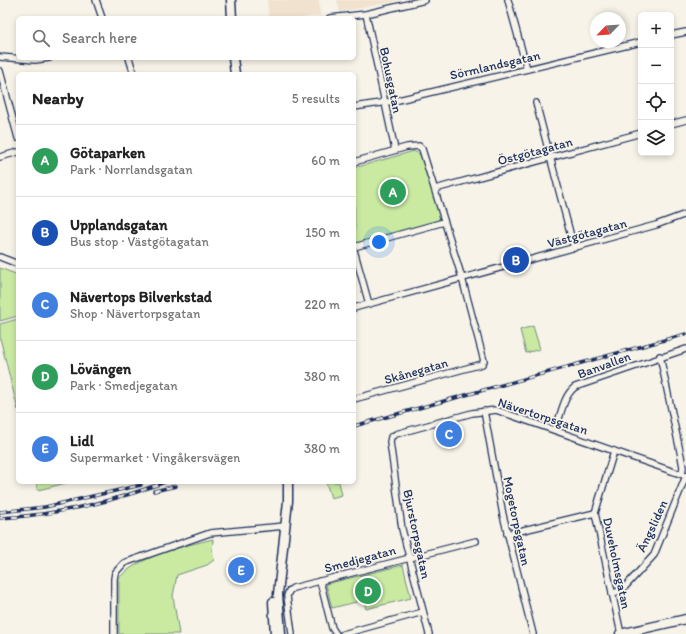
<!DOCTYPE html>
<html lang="en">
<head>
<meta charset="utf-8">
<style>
  body { margin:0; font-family:Itim,sans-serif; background:#f6f6f6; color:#222 }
  .controls { position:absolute; right:12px; top:12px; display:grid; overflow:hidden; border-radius:6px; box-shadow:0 2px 6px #0003 }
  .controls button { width:36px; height:36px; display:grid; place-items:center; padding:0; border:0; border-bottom:1px solid #e0e0e0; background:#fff; color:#222; font:20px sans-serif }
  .compass { position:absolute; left:590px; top:12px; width:36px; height:36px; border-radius:50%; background:#fff; box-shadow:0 2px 6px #0003; rotate:245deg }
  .you { position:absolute; left:379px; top:242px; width:14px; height:14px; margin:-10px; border:3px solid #fff; border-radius:50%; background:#1a73e8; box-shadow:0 0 0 6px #1a73e833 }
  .badge { display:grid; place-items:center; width:26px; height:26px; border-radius:50%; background:#d93025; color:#fff; font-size:13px; font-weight:700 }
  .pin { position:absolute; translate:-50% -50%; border:2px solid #fff; box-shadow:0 1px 4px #0006 }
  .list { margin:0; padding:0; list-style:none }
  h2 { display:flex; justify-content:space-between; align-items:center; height:52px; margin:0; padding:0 16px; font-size:17px }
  h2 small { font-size:13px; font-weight:400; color:#767676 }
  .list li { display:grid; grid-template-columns:26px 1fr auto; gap:12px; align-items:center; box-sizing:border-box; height:72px; padding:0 16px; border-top:1px solid #e0e0e0 }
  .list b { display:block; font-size:15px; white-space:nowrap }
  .list p { margin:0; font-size:13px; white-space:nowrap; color:#767676 }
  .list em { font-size:13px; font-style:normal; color:#767676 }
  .icon { flex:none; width:22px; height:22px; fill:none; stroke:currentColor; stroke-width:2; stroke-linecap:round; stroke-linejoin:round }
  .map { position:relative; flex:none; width:686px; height:634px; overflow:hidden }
  .search { position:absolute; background:#fff; box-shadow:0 2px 6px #0003; left:16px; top:16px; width:340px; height:44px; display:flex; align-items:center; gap:10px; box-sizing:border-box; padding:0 14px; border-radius:6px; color:#767676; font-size:15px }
  .panel { position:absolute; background:#fff; box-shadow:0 2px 6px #0003; left:16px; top:72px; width:340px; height:412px; border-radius:6px }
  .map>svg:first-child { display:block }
</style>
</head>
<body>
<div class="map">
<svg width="686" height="634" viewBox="0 0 686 634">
  <rect width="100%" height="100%" fill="#f7f3e8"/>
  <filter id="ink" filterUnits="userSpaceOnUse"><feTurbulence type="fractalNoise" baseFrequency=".025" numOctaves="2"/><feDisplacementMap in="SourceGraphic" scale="8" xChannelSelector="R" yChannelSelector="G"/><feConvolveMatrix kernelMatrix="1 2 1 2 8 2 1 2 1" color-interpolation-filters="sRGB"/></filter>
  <g filter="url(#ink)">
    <g fill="#f0e2ce">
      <path d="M267 0H319L320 15 301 18H269Z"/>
      <path d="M337 0H403L340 12Z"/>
    </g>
    <g fill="#caeaa2" stroke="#728c80">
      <path d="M414 151 421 155 440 217 437 222 355 245 354 168Z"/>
      <path d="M0 268 18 275V316L0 321Z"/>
      <path d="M18 319V410L0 338V324Z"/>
      <path d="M533 326 540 349 526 353 520 330Z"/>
      <path d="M36 482H70L38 490Z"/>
      <path d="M326 482H339L342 495 331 498Z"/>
      <path d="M213 539 212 551 214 560 207 565 177 575 173 596 179 634H119V578C139 556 184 546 213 539Z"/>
      <path d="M403 565 411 598 366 609 364 600 332 608 326 584Z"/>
    </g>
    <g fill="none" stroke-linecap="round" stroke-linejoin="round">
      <defs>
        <g id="street">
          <path d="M96 0 102 18"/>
          <path d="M508 0 527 69"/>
          <path d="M366 14 395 150"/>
          <path d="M330 18 366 14 425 0"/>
          <path d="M671 35 686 32"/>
          <path d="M0 57 35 60 49 58"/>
          <path d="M129 58 134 74"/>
          <path d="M0 71 18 138"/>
          <path d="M536 103 574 248"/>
          <path d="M354 107 394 101 641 42"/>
          <path d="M671 124 686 120"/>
          <path d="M0 157 18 152"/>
          <path d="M354 162 407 147 419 146 422 149 462 278 484 361 482 364 354 399"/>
          <path d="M435 189 641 133"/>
          <path d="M354 247 444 222"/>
          <path d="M354 250 369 304"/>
          <path d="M0 257 18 264"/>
          <path d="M354 308 656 225 686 214"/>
          <path d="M660 356 681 456 683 467 682 474"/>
          <path d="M484 411 503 515 533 634"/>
          <path d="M555 430C561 416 563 396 575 387L686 349"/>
          <path d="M614 451 595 513 621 634"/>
          <path d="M507 534 595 513"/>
          <path d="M320 581 332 628 336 634"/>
          <path d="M612 594 623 589 654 555 686 476"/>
          <path d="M114 634V579L115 573 124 563 210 533 285 526"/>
          <path d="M292 634 287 596 289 591 293 588 476 541"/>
          <path d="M343 634 423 612"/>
          <path d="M429 634 402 529 390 442 391 437 396 434 472 413 496 410 686 476"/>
        </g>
        <g id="secondary">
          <path d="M231 0 232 18"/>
          <path d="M233 58 235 74"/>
          <path d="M273 602 275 634"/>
          <path d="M281 634 278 594 288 501V482"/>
          <path d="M620 634 686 619"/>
        </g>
      </defs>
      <use href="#street" stroke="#1b2f5e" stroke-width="8"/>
      <use href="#secondary" stroke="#1b2f5e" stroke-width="11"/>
      <use href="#street" stroke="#f7f3e8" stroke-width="5.5"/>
      <use href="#secondary" stroke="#f7f3e8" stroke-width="8"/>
      <defs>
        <g id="rail">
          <path d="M354 426 686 334"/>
          <path d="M154 491 176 486"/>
          <path d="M0 512 45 507 141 485"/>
          <path d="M0 518C57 515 112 502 165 482"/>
        </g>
      </defs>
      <use href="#rail" stroke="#1b2f5e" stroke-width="3.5"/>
      <use href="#rail" stroke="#f7f3e8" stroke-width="2" stroke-dasharray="6" stroke-linecap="butt"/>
    </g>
  </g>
  <g text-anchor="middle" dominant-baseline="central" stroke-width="3.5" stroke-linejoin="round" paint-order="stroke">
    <g font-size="13" fill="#1b2f5e" stroke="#f7f3e8">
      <text transform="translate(495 65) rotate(-13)">Sörmlandsgatan</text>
      <text transform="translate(391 80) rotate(78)">Bohusgatan</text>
      <text transform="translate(535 151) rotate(-15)">Östgötagatan</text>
      <text transform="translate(587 233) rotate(-15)">Västgötagatan</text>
      <text transform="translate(604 365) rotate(-20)">Banvallen</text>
      <text transform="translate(416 371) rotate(-16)">Skånegatan</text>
      <text transform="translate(543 416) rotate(18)">Nävertorpsgatan</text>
      <text transform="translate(517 521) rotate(78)">Mogetorpsgatan</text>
      <text transform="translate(652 526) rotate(-65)">Ängsliden</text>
      <text transform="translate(417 534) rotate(78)">Bjurstorpsgatan</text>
      <text transform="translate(360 559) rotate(-15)">Smedjegatan</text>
      <text transform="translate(617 563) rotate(78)">Duveholmsgatan</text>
    </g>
  </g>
</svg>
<div class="controls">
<button>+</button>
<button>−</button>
<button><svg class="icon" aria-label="locate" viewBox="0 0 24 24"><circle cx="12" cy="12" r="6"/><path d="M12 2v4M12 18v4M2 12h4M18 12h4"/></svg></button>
<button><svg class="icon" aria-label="layers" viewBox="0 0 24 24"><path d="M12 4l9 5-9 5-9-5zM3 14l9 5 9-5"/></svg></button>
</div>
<svg class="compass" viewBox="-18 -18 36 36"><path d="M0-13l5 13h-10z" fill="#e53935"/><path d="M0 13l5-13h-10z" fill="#767676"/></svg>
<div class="you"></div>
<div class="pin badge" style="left:393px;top:192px;background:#2e9e5b">A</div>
<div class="pin badge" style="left:516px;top:260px;background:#1a4fb4">B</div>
<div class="pin badge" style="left:449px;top:434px;background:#3f7fe0">C</div>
<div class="pin badge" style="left:368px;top:591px;background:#2e9e5b">D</div>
<div class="pin badge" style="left:241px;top:570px;background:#3f7fe0">E</div>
<div class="search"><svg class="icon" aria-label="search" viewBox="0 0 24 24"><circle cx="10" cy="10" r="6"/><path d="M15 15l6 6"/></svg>Search here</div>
<section class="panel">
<h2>Nearby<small>5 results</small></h2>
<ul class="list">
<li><span class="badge" style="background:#2e9e5b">A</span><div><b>Götaparken</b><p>Park · Norrlandsgatan</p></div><em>60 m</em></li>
<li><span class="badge" style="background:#1a4fb4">B</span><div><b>Upplandsgatan</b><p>Bus stop · Västgötagatan</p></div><em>150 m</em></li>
<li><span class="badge" style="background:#3f7fe0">C</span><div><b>Nävertops Bilverkstad</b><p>Shop · Nävertorpsgatan</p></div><em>220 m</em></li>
<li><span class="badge" style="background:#2e9e5b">D</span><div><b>Lövängen</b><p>Park · Smedjegatan</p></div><em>380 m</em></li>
<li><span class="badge" style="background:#3f7fe0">E</span><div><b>Lidl</b><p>Supermarket · Vingåkersvägen</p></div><em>380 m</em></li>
</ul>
</section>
</div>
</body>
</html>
